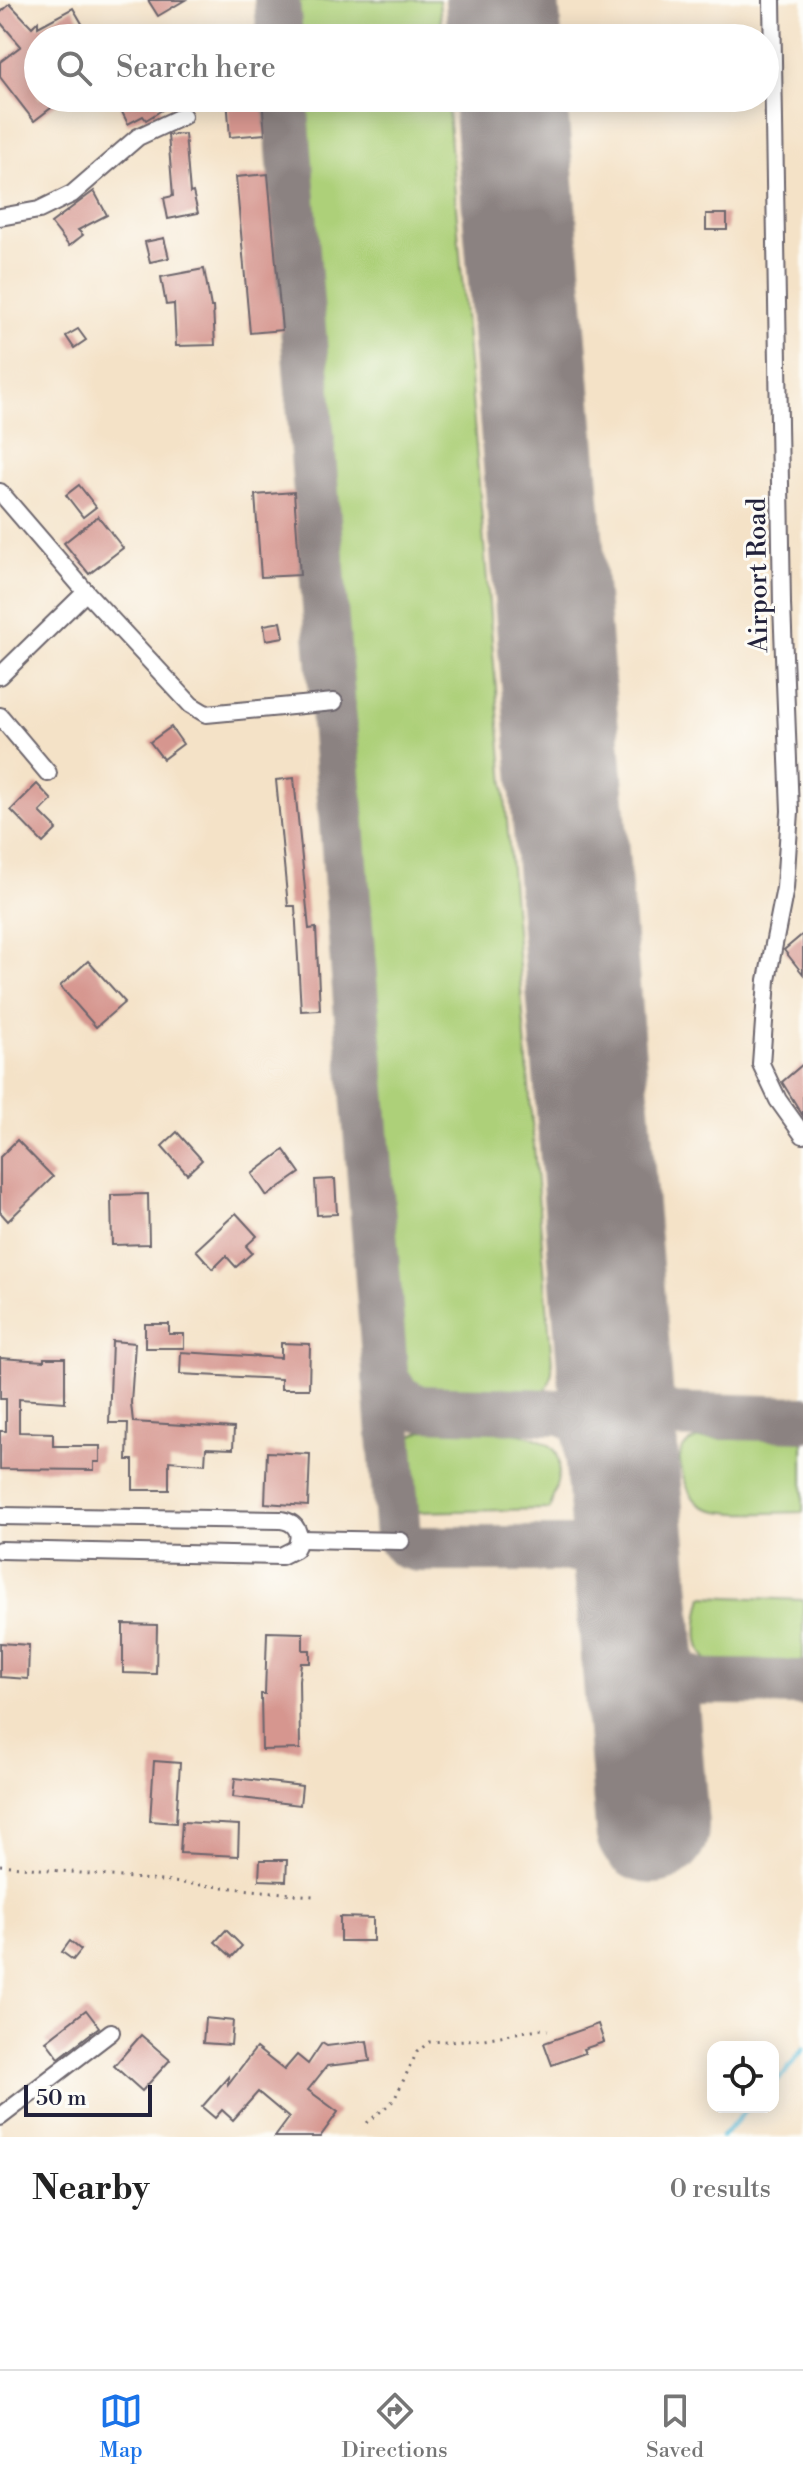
<!DOCTYPE html>
<style>
body{margin:0;font-family:"Libre Bodoni",serif;background:#f6f6f6;color:#222}
.controls{position:absolute;right:24px;bottom:24px;display:grid;overflow:hidden;border-radius:16px;box-shadow:0 4px 20px #0003}
.controls button{width:72px;height:72px;display:grid;place-items:center;padding:0;border:0;border-bottom:2px solid #e0e0e0;background:#fff;color:#222;font:40px sans-serif}
.scale{position:absolute;left:24px;bottom:20px;width:128px;box-sizing:border-box;padding-left:8px;border:4px solid #22223b;border-top:0;font-size:22px;line-height:28px;white-space:nowrap;color:#22223b;-webkit-text-stroke:6px #fdfcf7;paint-order:stroke}
.list{margin:0;padding:0;list-style:none}
h2{display:flex;justify-content:space-between;align-items:center;height:104px;margin:0;padding:0 32px;font-size:34px}
h2 small{font-size:26px;font-weight:400;color:#767676}
.icon{flex:none;width:44px;height:44px;fill:none;stroke:currentColor;stroke-width:2;stroke-linecap:round;stroke-linejoin:round}
.map{position:relative;flex:none;width:803px;height:2137px;overflow:hidden}
.search{position:absolute;background:#fff;box-shadow:0 4px 20px #0003;left:24px;right:24px;top:24px;height:88px;display:flex;align-items:center;gap:20px;box-sizing:border-box;padding:0 28px;border-radius:44px;color:#767676;font-size:30px}
.sheet{height:232px;background:#fff}
nav{display:flex;justify-content:space-around;align-items:center;box-sizing:border-box;height:112px;border-top:2px solid #e0e0e0;background:#fff;font-size:22px;color:#767676}
nav a{display:grid;justify-items:center;gap:4px}
nav .on{color:#1a73e8}
.map>svg:first-child{display:block}
.green{fill:#add079;stroke:#68795a;stroke-width:2}
.lines{fill:none;stroke-linecap:round;stroke-linejoin:round}
.stream{stroke:#5cbdda;stroke-width:5}
.taxiway{stroke:#8b8281;stroke-width:46}
.runway{stroke:#8b8281;stroke-width:114}
.building{fill:#d6968f}
.minor-casing{stroke:#6c656c;stroke-width:20}
.path{stroke:#6c656c;stroke-width:3;stroke-dasharray:2 6;stroke-linecap:butt}
.minor{stroke:#fff;stroke-width:16}
.labels{text-anchor:middle;dominant-baseline:central;stroke-width:6;stroke-linejoin:round;paint-order:stroke}
.street-label{font-size:26px;fill:#22223b;stroke:#fdfcf7}
</style>
<div class="map">
<svg width="803" height="2137" viewBox="0 0 803 2137">
<rect width="100%" height="100%" fill="#fdfcf7"/>
<filter id="ink" filterUnits="userSpaceOnUse"><feTurbulence type="fractalNoise" baseFrequency=".0125" numOctaves="2"/><feDisplacementMap in="SourceGraphic" scale="16" xChannelSelector="R" yChannelSelector="G"/><feConvolveMatrix kernelMatrix="1 2 1 2 8 2 1 2 1" color-interpolation-filters="sRGB"/></filter>
<filter id="wash" filterUnits="userSpaceOnUse"><feTurbulence type="fractalNoise" baseFrequency=".006" numOctaves="4" result="noise"/><feDisplacementMap in="SourceGraphic" scale="32" xChannelSelector="R" yChannelSelector="G"/><feGaussianBlur stdDeviation="1.8" result="paint"/><feColorMatrix in="noise" values="0 0 0 0 0 0 0 0 0 0 0 0 0 0 0 0 0 1.4 0 .05"/><feComposite in="paint" operator="in"/></filter>
<g filter="url(#wash)">
<rect width="100%" height="100%" fill="#f4e2c7"/>
<!-- green -->
<g class="green">
<polygon points="286,0 439,0 442,38 289,38"/>
<path d="M294,98h153l105,1266c1,16 -5,29 -20,36l-118,-6 -8,-6 -7,-17z"/>
<path d="M434,1427c27,2 112,0 123,27 7,16 -4,39 -7,55l-140,3c-3,-20 -17,-59 1,-75 5,-5 16,-7 23,-10z"/>
<path d="M697,1439h106v73c-24,0 -89,7 -106,-10 -8,-8 -14,-24 -16,-35 -4,-15 3,-23 16,-28z"/>
<path d="M703,1596l100,4v72c-66,-3 -124,15 -100,-76z"/>
</g>
<g class="lines">
<!-- stream -->
<g class="stream">
<polyline points="773,2084 786,2072 803,2049"/>
<polyline points="722,2137 749,2107"/>
</g>
<!-- taxiway -->
<g class="taxiway">
<polyline points="277,0 280,38"/>
<polyline points="285,98 398,1536 406,1546 418,1549 630,1549"/>
<path d="M614,1357c13,26 29,43 55,58"/>
<polyline points="385,1377 398,1397 418,1408 803,1419"/>
<path d="M564,1412c24,13 41,30 58,51 12,-23 24,-36 47,-48"/>
<path d="M634,1608c17,39 25,60 68,74"/>
<polyline points="640,1681 803,1683"/>
</g>
<!-- runway -->
<g class="runway">
<polyline points="502,0 505,38"/>
<polyline points="510,98 652,1827"/>
</g>
</g>
<g id="blocks">
<!-- building -->
<g class="building">
<polygon points="148,0 185,0 158,16"/>
<polygon points="10,4 32,27 38,21 38,27 73,8 84,27 65,38 38,38 38,98 64,98 34,121 0,77 0,62 21,46 0,22 0,13"/>
<polygon points="139,98 154,98 162,110 146,120 143,116 128,124 120,108"/>
<polygon points="227,98 262,98 265,134 230,137"/>
<polygon points="185,134 190,193 193,192 198,213 168,219 164,198 173,196 168,135"/>
<polygon points="268,174 282,330 250,333 236,177"/>
<polygon points="94,191 107,215 78,230 83,235 69,246 51,223"/>
<rect x="706" y="214" width="21" height="16"/>
<polygon points="164,238 169,258 150,262 145,242"/>
<polygon points="204,269 211,307 213,307 215,345 176,346 174,304 166,305 161,277"/>
<polygon points="78,329 86,340 74,348 66,336"/>
<polygon points="79,485 96,507 83,517 66,495"/>
<polygon points="294,492 300,575 261,577 255,495"/>
<polygon points="98,516 123,548 89,574 64,543"/>
<polygon points="281,622 284,637 266,640 264,625"/>
<polygon points="171,727 183,744 163,759 150,742"/>
<polygon points="294,778 309,929 316,928 320,1010 301,1011 295,906 288,906 276,780"/>
<polygon points="37,784 52,800 40,812 57,829 43,843 11,810"/>
<polygon points="803,934 803,974 784,950"/>
<polygon points="88,961 125,1002 96,1027 60,986"/>
<polygon points="803,1064 803,1116 782,1082"/>
<polygon points="177,1132 202,1160 187,1174 162,1146"/>
<polygon points="17,1140 53,1177 8,1221 0,1212 0,1157"/>
<polygon points="284,1150 300,1173 267,1196 252,1174"/>
<polygon points="335,1179 337,1214 317,1215 315,1180"/>
<polygon points="148,1194 149,1244 112,1245 111,1195"/>
<polygon points="236,1213 257,1236 246,1246 252,1253 236,1267 226,1256 213,1269 196,1250"/>
<polygon points="145,1324 169,1324 169,1334 184,1334 184,1348 145,1348"/>
<polygon points="112,1341 135,1343 131,1403 133,1422 234,1428 233,1449 206,1448 205,1464 169,1461 169,1490 133,1490 133,1460 127,1460 128,1423 109,1423"/>
<polygon points="281,1343 310,1344 309,1389 281,1389 281,1379 180,1374 181,1352 281,1358"/>
<polygon points="0,1358 44,1361 44,1358 65,1358 65,1402 19,1399 19,1432 53,1433 53,1446 100,1446 100,1462 94,1462 94,1470 0,1469 0,1431 6,1431 6,1399 0,1399"/>
<polygon points="267,1452 310,1454 308,1506 265,1503"/>
<polygon points="123,1624 157,1625 156,1674 123,1673"/>
<polygon points="267,1632 303,1633 303,1650 310,1650 310,1663 301,1663 299,1680 300,1749 262,1750 261,1694 265,1694"/>
<polygon points="0,1643 29,1645 28,1679 0,1677"/>
<polygon points="154,1761 180,1763 176,1823 150,1821"/>
<polygon points="235,1778 302,1786 300,1805 233,1797"/>
<polygon points="182,1822 239,1825 238,1856 180,1853"/>
<polygon points="260,1860 287,1860 286,1881 259,1880"/>
<polygon points="340,1917 373,1918 373,1941 340,1941"/>
<polygon points="226,1930 242,1946 232,1957 215,1942"/>
<polygon points="70,1941 81,1950 73,1960 62,1952"/>
<polygon points="86,2010 99,2027 59,2058 46,2041"/>
<polygon points="205,2018 233,2021 231,2045 203,2043"/>
<polygon points="598,2024 604,2042 583,2049 585,2053 552,2065 544,2043"/>
<polygon points="141,2035 170,2060 142,2091 114,2066"/>
<polygon points="367,2041 370,2061 327,2066 308,2090 338,2112 320,2137 275,2137 289,2118 258,2092 233,2120 222,2110 215,2118 202,2107 228,2077 228,2084 256,2048 284,2070 297,2055 308,2064 322,2043 327,2046"/>
</g>
</g>
</g>
<g filter="url(#ink)">
<use href="#blocks" fill-opacity="0" stroke="#6c656c" stroke-width="2"/>
<g class="lines">
<defs>
<g id="minor">
<polyline points="772,0 782,604 790,811 785,888 767,980 761,1064 778,1100 803,1135"/>
<polyline points="0,217 39,210 72,194 138,137 183,116"/>
<polyline points="0,492 86,592 191,705 206,714 334,702"/>
<polyline points="0,676 86,592"/>
<polyline points="0,716 48,773"/>
<path d="M0,1516l281,4c16,2 22,15 14,29l-14,7 -281,-6"/>
<polyline points="299,1539 401,1541"/>
<polyline points="0,2117 111,2032"/>
</g>
</defs>
<!-- minor casing -->
<use href="#minor" class="minor-casing"/>
<!-- path -->
<g class="path">
<polyline points="0,1865 313,1896"/>
<polyline points="367,2123 394,2100 417,2052 429,2042 484,2039 538,2029 548,2030"/>
</g>
<!-- minor -->
<use href="#minor" class="minor"/>
</g>
</g>
<g class="labels">
<!-- street labels -->
<g class="street-label">
<text transform="translate(758 575) rotate(-91)">Airport Road</text>
</g>
</g>
</svg>
<div class="controls">
<button><svg class="icon" aria-label="locate" viewBox="0 0 24 24"><circle cx="12" cy="12" r="6"/><path d="M12 2v4M12 18v4M2 12h4M18 12h4"/></svg></button>
</div>
<div class="scale">50 m</div>
<div class="search"><svg class="icon" aria-label="search" viewBox="0 0 24 24"><circle cx="10" cy="10" r="6"/><path d="M15 15l6 6"/></svg>Search here</div>
</div>
<section class="sheet">
<h2>Nearby<small>0 results</small></h2>
<ul class="list">
</ul>
</section>
<nav>
<a class="on"><svg class="icon" aria-label="map" viewBox="0 0 24 24"><path d="M3 6l6-2 6 2 6-2v14l-6 2-6-2-6 2zM9 4v14M15 6v14"/></svg>Map</a>
<a><svg class="icon" aria-label="directions" viewBox="0 0 24 24"><path d="M12 3l9 9-9 9-9-9zM9 14v-3h6M13 9l2 2-2 2"/></svg>Directions</a>
<a><svg class="icon" aria-label="saved" viewBox="0 0 24 24"><path d="M7 4h10v16l-5-4-5 4z"/></svg>Saved</a>
</nav>
